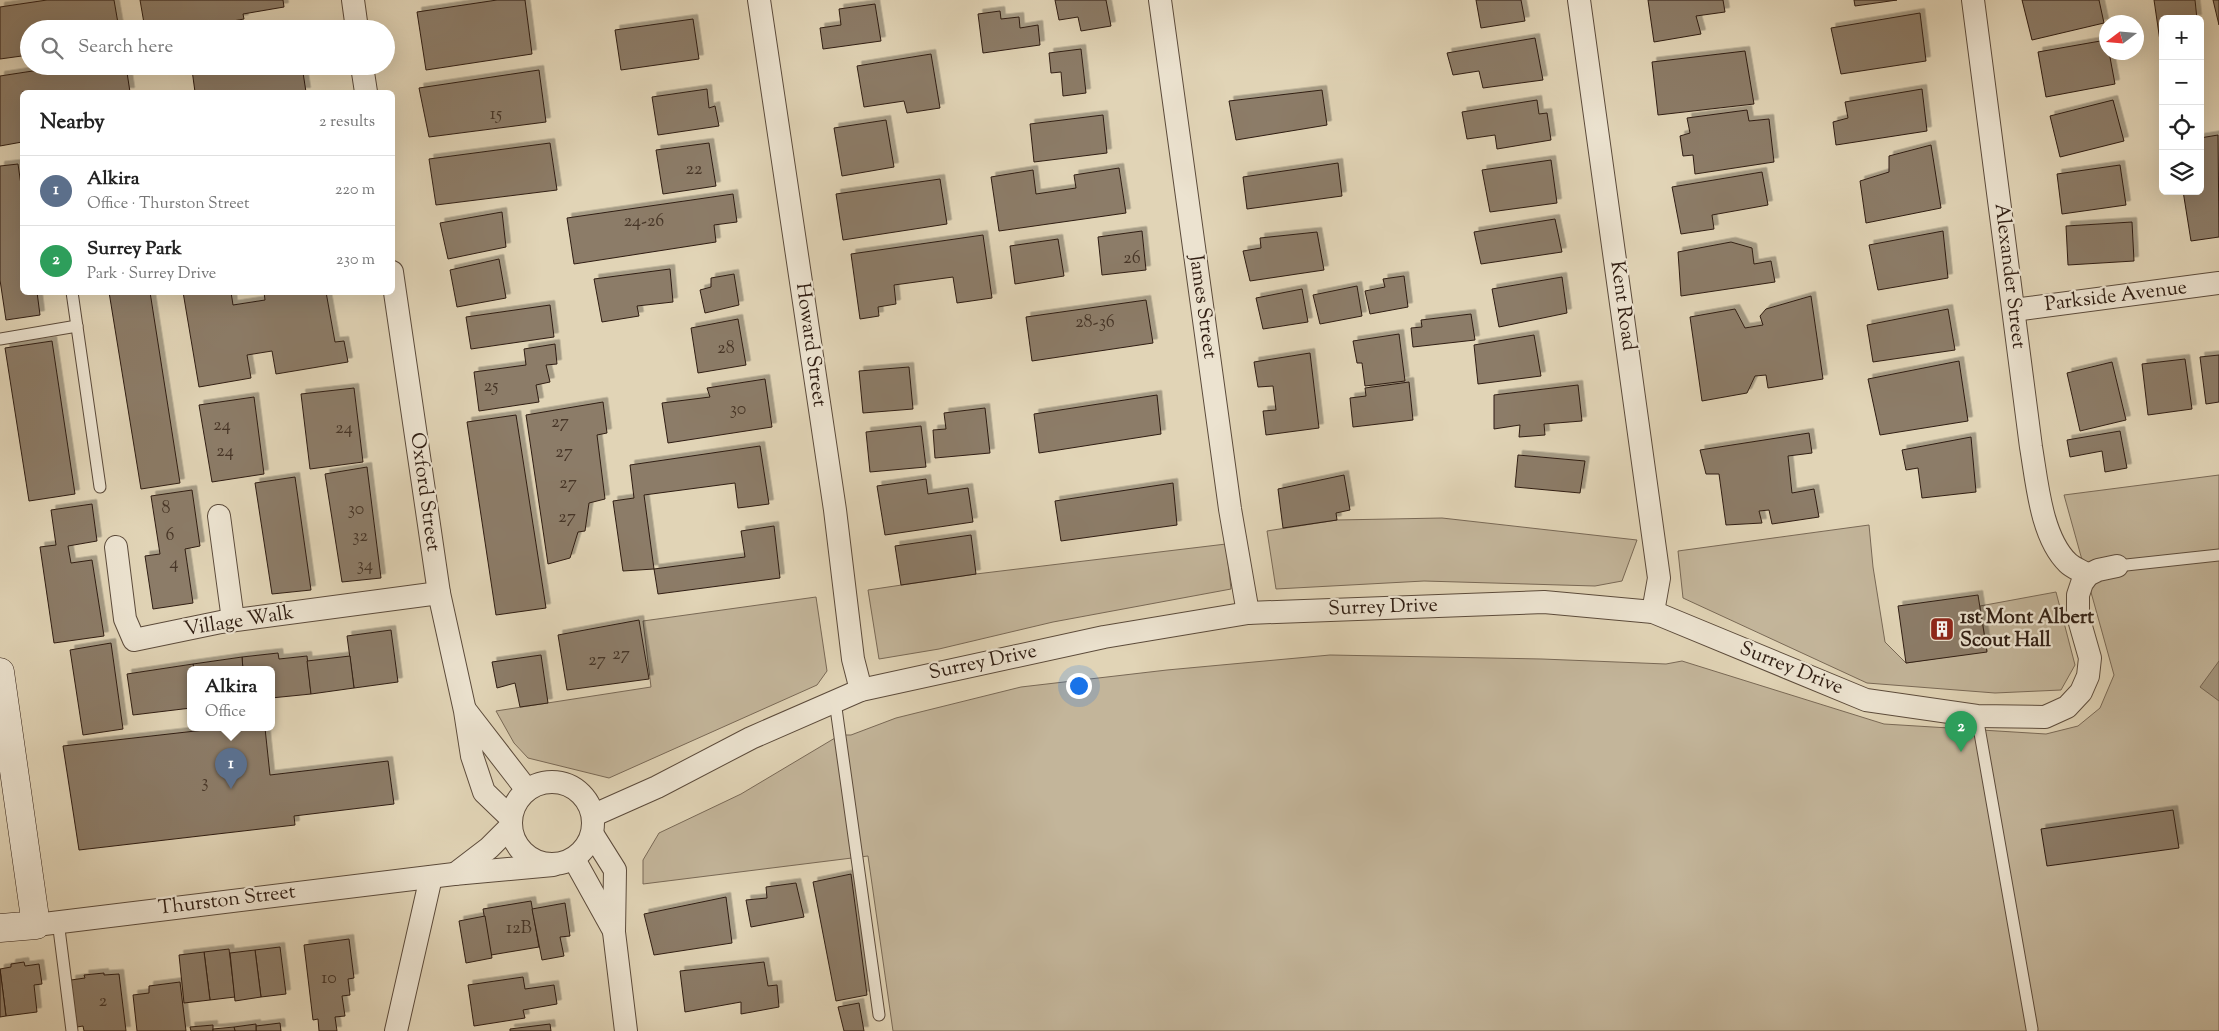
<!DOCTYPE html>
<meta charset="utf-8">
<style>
body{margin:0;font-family:"Sorts Mill Goudy",serif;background:#f2f2f2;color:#222}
.controls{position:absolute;right:15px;top:15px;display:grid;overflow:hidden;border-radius:8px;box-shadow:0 5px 20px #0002}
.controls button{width:45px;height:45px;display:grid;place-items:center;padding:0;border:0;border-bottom:1px solid #e0e0e0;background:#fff;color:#222;font:25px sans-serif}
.compass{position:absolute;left:2099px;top:15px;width:45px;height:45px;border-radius:50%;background:#fff;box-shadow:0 5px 20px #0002;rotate:254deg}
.you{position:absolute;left:1078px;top:685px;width:18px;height:18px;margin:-12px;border:4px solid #fff;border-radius:50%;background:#1a73e8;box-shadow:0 0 0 8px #1a73e833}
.badge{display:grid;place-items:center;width:32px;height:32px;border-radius:50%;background:#8f2418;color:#fff;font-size:16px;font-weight:700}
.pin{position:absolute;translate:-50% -41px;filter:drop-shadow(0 1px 2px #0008)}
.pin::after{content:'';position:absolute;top:26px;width:18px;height:15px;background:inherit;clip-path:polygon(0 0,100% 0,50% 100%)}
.popup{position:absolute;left:187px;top:666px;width:88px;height:65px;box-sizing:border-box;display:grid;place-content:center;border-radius:8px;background:#fff;filter:drop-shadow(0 1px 4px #0005);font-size:16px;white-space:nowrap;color:#767676}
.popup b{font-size:19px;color:#222}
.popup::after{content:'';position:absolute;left:50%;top:100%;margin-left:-10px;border:10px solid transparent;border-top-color:#fff}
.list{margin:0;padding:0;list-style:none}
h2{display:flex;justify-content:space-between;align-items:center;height:65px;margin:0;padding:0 20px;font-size:21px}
h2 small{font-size:16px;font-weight:400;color:#767676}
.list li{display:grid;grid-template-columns:32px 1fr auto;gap:15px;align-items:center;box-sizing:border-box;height:70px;padding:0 20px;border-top:1px solid #e0e0e0}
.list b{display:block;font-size:19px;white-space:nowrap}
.list p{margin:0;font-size:16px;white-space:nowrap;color:#767676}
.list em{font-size:16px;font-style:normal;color:#767676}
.icon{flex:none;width:28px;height:28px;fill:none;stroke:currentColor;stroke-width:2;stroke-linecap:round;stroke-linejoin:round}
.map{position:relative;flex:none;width:2219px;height:1031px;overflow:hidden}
.search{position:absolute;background:#fff;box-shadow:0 5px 20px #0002;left:20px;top:20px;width:375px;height:55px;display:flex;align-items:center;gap:12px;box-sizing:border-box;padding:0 18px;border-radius:28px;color:#767676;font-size:19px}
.panel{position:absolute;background:#fff;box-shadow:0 5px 20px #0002;left:20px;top:90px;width:375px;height:205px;border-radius:8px}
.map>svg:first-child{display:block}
.green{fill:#c3b59a;stroke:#796956}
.water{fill:#a4967e;stroke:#756653}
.building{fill:#8c7c67;stroke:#2f1d12;filter:url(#shadow)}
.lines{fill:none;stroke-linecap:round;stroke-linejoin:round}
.lane-casing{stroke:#5c4b3b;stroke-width:13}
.street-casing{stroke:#5c4b3b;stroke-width:24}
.secondary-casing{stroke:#2f1d12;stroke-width:29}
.lane{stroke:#ece3d0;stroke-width:11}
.street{stroke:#ece3d0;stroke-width:22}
.secondary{stroke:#ece3d0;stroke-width:28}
.labels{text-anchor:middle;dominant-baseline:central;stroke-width:4.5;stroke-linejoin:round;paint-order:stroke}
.number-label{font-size:18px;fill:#463527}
.street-label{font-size:20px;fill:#2f1d12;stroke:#ece3d0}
.poi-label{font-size:20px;font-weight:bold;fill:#2f1d12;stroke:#ece3d0;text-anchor:start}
</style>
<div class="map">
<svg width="2219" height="1031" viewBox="0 0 2219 1031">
<defs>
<filter id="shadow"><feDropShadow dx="4.5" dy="-4.5" stdDeviation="0" flood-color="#0004"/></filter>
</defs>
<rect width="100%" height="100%" fill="#e1d4b6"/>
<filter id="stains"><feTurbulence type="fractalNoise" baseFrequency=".004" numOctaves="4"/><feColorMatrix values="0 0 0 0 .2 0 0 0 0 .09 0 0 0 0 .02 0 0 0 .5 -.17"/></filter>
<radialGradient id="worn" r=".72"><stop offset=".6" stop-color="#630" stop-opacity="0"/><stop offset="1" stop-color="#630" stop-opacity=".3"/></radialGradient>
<!-- green -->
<g class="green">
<polygon points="2219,475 2219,1031 893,1031 868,856 643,884 643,860 659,833 741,794 840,735 851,735 896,718 1021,687 1167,670 1330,655 1542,659 1666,664 1682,661 1884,724 2046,734 2078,726 2100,708 2114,675 2064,495"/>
<polygon points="1442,518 1637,540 1622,581 1595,586 1424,581 1276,589 1267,531 1337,520"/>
<polygon points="1869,525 1873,567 1885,642 1906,663 1987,651 1980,606 2056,592 2075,665 2061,690 1995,693 1867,683 1683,598 1678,551"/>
<polygon points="1226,544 1231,589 1053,622 939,649 879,659 868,590 976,574"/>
<polygon points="816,597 827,671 817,685 609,778 528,758 514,743 496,711 651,687 643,621"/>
</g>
<!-- water -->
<polygon class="water" points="2219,661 2219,701 2200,687"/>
<!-- building -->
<g class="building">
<polygon points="47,0 114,0 119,29 29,29 29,55 0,59 0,7"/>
<polygon points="140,0 283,0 284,7 243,14 244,19 188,29 145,29"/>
<polygon points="497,0 525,0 532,54 426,70 417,12"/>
<polygon points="1055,0 1106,0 1111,26 1081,31 1078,17 1059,20"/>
<polygon points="1476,0 1521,0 1525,21 1481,28"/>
<polygon points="1648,0 1723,0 1725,12 1696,16 1701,34 1654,42"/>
<polygon points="1854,0 1897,0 1855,6"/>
<polygon points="2022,0 2099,0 2104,23 2032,40"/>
<polygon points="2154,0 2195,0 2197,19 2163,19 2163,41 2160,41"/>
<polygon points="2213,0 2219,0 2219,25"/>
<polygon points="875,4 881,41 823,49 820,28 841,25 839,9"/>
<polygon points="1000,11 1001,19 1019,17 1020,28 1038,25 1040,45 983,53 978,14"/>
<polygon points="1920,13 1926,61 1841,74 1831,28"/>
<polygon points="693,19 699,59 621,70 615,30"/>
<polygon points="1535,38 1543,80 1483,88 1479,71 1453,75 1447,53"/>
<polygon points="2106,40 2106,52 2109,52 2115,84 2046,97 2038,52"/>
<polygon points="1081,49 1086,93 1063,96 1061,72 1051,73 1049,53"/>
<polygon points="1745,51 1754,104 1658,115 1652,62"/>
<polygon points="931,54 940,108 907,113 904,101 864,107 857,66"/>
<polygon points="65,66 126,66 130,92 22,92 22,142 0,146 0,76"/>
<polygon points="212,66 302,66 306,92 195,92 192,70"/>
<polygon points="539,70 546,122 429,137 419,88"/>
<polygon points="707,89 709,108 715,106 719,126 658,135 652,97"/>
<polygon points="1922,89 1927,131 1836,145 1833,122 1848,118 1845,102"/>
<polygon points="1322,90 1327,125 1236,140 1229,101"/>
<polygon points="1537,100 1539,114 1547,113 1551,140 1497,149 1495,135 1467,139 1462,112"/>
<polygon points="2113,100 2124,141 2060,157 2050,116"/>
<polygon points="1747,110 1749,121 1769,119 1774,162 1695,174 1693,155 1683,156 1680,136 1690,133 1687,118"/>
<polygon points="1103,115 1107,153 1034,162 1030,124"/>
<polygon points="886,120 894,167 842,176 834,128"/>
<polygon points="2218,135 2219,237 2191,241 2183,191 2200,191 2200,138"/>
<polygon points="550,143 557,190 436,205 429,159"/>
<polygon points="709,143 716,186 663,194 656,150"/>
<polygon points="1931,145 1941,208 1866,223 1860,181 1889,172 1889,156"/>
<polygon points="1551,160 1557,203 1490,212 1482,170"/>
<polygon points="1338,163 1342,196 1247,209 1243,177"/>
<polygon points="18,164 22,192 22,292 37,292 40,315 6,320 0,280 0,166"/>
<polygon points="2120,165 2126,205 2062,214 2057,174"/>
<polygon points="1119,168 1126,213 999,231 991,177 1033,170 1036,194 1076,188 1074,175"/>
<polygon points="1762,172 1768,205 1712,215 1714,229 1681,234 1672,187"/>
<polygon points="940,179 947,224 843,240 836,194"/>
<polygon points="733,194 737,222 714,225 716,242 574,264 567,218"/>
<polygon points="502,212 506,247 448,259 440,223"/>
<polygon points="1555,219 1562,252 1481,264 1474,232"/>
<polygon points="2132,222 2134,261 2068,265 2066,226"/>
<polygon points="1142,231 1146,270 1102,275 1098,237"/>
<polygon points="1943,231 1948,278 1878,290 1869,245"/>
<polygon points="1317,232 1324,270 1250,281 1243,251 1261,248 1260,238"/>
<polygon points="983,235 992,298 957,303 953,277 894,285 896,304 878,307 879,316 860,319 851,254"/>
<polygon points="1058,239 1064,276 1015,284 1010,246"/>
<polygon points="1731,242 1752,248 1754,264 1771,261 1775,282 1681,296 1678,252"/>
<polygon points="499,259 506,298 457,307 450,270"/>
<polygon points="670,269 673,302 637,306 639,316 602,322 594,279"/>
<polygon points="734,274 739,305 705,313 700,290 711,287 711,278"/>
<polygon points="1404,276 1408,307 1370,314 1365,291 1385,287 1383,279"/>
<polygon points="1562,277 1567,313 1499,327 1492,289"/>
<polygon points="1357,286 1362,316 1320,324 1313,295"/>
<polygon points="1302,289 1308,322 1263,329 1256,298"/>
<polygon points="109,292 150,292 180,483 141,489"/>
<polygon points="183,292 231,292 233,305 265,300 264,292 326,292 335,342 344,341 348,362 276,374 272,351 247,355 251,378 199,387"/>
<polygon points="1811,296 1823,379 1768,388 1766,375 1755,376 1747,393 1702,401 1690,317 1735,309 1745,328 1763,325 1760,316 1766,309"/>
<polygon points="1146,300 1153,343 1032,361 1026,317"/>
<polygon points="550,305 554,337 471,349 466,317"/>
<polygon points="1948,309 1955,350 1873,362 1867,325"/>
<polygon points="1471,314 1475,340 1413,347 1411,328 1422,327 1421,320"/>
<polygon points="738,319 746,365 698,373 691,328"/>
<polygon points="1399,334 1405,381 1365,386 1362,363 1357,363 1353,341"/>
<polygon points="1534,335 1541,376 1478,384 1474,345"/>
<polygon points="52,341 75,494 29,501 5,348"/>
<polygon points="555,344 557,364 546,365 550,382 536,385 539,402 479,411 474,372 526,365 524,349"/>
<polygon points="1310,353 1319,428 1266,435 1263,411 1276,410 1273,386 1258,387 1254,362"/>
<polygon points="2219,355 2219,402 2206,404 2200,357"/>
<polygon points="2185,359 2192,409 2148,415 2142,364"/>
<polygon points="1959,361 1968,421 1880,435 1868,379"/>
<polygon points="2112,362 2126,420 2080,431 2067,373"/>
<polygon points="909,367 913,409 863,413 859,371"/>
<polygon points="765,379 772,427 668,443 662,403 710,397 707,388"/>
<polygon points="1409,382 1413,420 1353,427 1350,398 1366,396 1365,388"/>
<polygon points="1578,385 1582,421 1544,424 1545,435 1519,437 1520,425 1494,429 1494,395"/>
<polygon points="354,388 363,462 310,469 301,394"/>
<polygon points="1157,395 1161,434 1039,453 1034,414"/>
<polygon points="254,397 264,474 212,482 199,405"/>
<polygon points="603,402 607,433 597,435 605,499 589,503 585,531 578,532 570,558 548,564 526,415"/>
<polygon points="985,408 990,453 935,458 933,430 946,429 944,413"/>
<polygon points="516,415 546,608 496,615 467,422"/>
<polygon points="921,426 926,467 870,472 866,432"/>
<polygon points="2120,431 2127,468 2105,472 2102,451 2070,457 2067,440"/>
<polygon points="1809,433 1812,453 1788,456 1792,493 1814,489 1819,517 1772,524 1769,510 1759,511 1762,523 1726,525 1719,474 1706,474 1700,450"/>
<polygon points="1971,437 1976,492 1922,498 1918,468 1906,470 1902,450"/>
<polygon points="760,446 769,504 738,508 735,483 644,495 654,569 623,571 613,501 634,498 630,465"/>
<polygon points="1518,455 1585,461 1580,493 1515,487"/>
<polygon points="367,467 381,578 342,582 325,474"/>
<polygon points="1344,475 1350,510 1336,513 1337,520 1283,528 1278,489"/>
<polygon points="295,477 311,590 272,594 255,483"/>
<polygon points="926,479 928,494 968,488 973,522 885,535 877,486"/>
<polygon points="1173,483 1177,525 1061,541 1055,501"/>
<polygon points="192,490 200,546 185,549 193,603 153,609 145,556 160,554 151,496"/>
<polygon points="92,504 97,541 68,546 71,563 92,560 104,636 54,643 40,547 56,545 51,510"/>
<polygon points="774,526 780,578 658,594 654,569 745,557 741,531"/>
<polygon points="971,535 976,574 901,585 895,546"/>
<polygon points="1978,595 1987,652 1906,663 1898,606"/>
<polygon points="639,620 649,679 567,690 558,635"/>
<polygon points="391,630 398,682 354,688 347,636"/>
<polygon points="111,643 123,729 83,735 70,650"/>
<polygon points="278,653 279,659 307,656 311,694 271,698 271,670 243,670 242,657"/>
<polygon points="541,655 548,703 520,707 515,683 497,688 492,662"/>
<polygon points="350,656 354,688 311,694 307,661"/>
<polygon points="242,657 243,670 194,670 193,664"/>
<polygon points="193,664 194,670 191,670 191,708 133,715 127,674"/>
<polygon points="222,728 265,728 270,775 388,761 394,804 294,816 295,825 79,850 63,746"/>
<polygon points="2173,810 2179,848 2047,866 2041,829"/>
<polygon points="851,874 867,995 836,1001 813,882"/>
<polygon points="796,883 804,917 751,927 746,900 767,898 766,887"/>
<polygon points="726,897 732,943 654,955 644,914"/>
<polygon points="531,901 539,947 491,955 483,909"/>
<polygon points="565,903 570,936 560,937 564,956 542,960 532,909"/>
<polygon points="485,916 492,958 466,963 459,921"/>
<polygon points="349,939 354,978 348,979 350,995 342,996 345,1016 335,1017 337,1031 319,1031 318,1019 313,1020 304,945"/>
<polygon points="280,947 286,994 261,997 255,950"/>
<polygon points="229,949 235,997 210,1000 204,952"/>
<polygon points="255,950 261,997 235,1001 230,953"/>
<polygon points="204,952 210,1000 184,1003 179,955"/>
<polygon points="24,962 25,966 39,964 42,984 34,985 37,1012 6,1016 0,969 11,967 11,964"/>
<polygon points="764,962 768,986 777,985 779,1007 741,1014 741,1002 685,1012 680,971"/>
<polygon points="0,969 6,1016 0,1017"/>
<polygon points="104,973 104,975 119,974 126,1031 84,1031 83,1026 77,1027 71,980 85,978 84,975"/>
<polygon points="523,977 525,989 554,985 557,1004 523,1010 525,1018 474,1026 468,985"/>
<polygon points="180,982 186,1031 137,1031 133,995 149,993 149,986"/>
<polygon points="859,1003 864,1031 844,1031 838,1007"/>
<polygon points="280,1023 281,1031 256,1031 256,1026"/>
<polygon points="256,1024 256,1031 235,1031 234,1027"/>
<polygon points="550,1024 551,1031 510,1031 510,1029"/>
<polygon points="213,1025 213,1031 191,1031 190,1027"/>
<polygon points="234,1027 235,1031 213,1031 213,1029"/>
</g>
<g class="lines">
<defs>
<g id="lane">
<polyline points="72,292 100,487"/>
<polyline points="0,339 77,326"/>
<polyline points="2117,566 2219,555"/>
<polyline points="835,701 879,1015"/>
<polyline points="1977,716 2032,1029"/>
<polyline points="58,921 72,1031"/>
</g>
<g id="street">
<polyline points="353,0 357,29"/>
<polyline points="759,0 835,510 853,659 861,690"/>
<polyline points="1160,0 1230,509 1248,613"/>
<polyline points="1579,0 1659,578 1653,612"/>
<path d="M1973,0l58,447c6,35 10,90 37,116 5,5 14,8 20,12"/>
<polyline points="362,66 366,92"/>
<polyline points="392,272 439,593 465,711 472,756 484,792 511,818"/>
<polyline points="2014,310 2219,283"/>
<polyline points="219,516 233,620"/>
<polyline points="116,547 125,619 134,640 221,622 439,593"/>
<polyline points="466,711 527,790"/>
<circle cx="552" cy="823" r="41"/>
<polyline points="594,815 657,787 751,738 861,690 1104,637 1248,613 1544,602 1653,612 1866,700 1977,716 2045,717 2067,707 2081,692 2088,676 2090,658 2078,616 2078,595 2082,583 2088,575 2098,570 2117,566"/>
<polyline points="593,835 615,870 614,932 626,1031"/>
<polyline points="574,859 614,931"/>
<polyline points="455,874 489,848 511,826"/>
<polyline points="36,925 454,874 553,865"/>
<polyline points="396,1031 431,877"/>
</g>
<polyline id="secondary" points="0,672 36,925 0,928"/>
</defs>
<!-- lane casing -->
<use href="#lane" class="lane-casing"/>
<!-- street casing -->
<use href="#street" class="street-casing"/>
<!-- secondary casing -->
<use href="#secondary" class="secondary-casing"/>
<!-- lane -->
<use href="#lane" class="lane"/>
<!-- street -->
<use href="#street" class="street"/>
<!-- secondary -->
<use href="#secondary" class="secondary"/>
</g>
<!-- icons -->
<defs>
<symbol id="building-square" viewBox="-11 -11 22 22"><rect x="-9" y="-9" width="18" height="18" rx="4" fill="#8f2418" stroke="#ece3d0"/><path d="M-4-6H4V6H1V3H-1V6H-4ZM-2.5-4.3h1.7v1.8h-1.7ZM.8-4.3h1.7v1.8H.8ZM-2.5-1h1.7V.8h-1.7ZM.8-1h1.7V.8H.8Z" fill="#fff"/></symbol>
</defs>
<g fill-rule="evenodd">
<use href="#building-square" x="1928" y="615" width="28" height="28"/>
</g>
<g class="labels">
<!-- number labels -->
<g class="number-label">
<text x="496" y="115">15</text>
<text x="694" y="170">22</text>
<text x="644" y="222">24-26</text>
<text x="1132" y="259">26</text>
<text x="1095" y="323">28-36</text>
<text x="726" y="349">28</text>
<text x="491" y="387">25</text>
<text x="738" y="410">30</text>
<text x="560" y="423">27</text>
<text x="222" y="426">24</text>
<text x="344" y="429">24</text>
<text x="225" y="452">24</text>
<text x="564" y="453">27</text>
<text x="568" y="484">27</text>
<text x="166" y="509">8</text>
<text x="356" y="510">30</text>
<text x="567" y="518">27</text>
<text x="170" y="536">6</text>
<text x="360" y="537">32</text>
<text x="174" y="564">4</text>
<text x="365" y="566">34</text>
<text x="621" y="655">27</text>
<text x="597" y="661">27</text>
<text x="205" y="783">3</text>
<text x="519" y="929">12B</text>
<text x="329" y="979">10</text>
<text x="103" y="1002">2</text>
</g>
<!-- street labels -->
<g class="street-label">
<text transform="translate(2009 276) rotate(83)">Alexander Street</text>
<text transform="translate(2116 297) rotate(-7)">Parkside Avenue</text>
<text transform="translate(1622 306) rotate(82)">Kent Road</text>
<text transform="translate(1202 307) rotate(82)">James Street</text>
<text transform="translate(810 345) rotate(82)">Howard Street</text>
<text transform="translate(424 492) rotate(82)">Oxford Street</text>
<text transform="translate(1383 608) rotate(-2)">Surrey Drive</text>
<text transform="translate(239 622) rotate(-9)">Village Walk</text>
<text transform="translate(983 663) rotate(-12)">Surrey Drive</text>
<text transform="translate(1791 669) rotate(22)">Surrey Drive</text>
<text transform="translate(227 901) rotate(-7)">Thurston Street</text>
</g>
<!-- poi labels -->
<g class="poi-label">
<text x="1960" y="618">1st Mont Albert<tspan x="1960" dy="23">Scout Hall</tspan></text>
</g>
</g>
<rect width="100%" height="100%" filter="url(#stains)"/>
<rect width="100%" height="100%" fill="url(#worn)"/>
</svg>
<div class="controls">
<button>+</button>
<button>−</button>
<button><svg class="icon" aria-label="locate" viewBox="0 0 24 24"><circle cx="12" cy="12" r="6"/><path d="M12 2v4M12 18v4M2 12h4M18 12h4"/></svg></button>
<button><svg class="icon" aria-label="layers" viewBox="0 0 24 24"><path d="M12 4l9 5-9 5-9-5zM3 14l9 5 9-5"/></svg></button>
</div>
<svg class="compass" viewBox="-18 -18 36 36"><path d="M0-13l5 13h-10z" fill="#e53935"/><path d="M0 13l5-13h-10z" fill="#767676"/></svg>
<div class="you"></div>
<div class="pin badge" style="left:231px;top:789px;background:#5c6f8a">1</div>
<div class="popup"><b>Alkira</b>Office</div>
<div class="pin badge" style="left:1961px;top:752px;background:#2e9e5b">2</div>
<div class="search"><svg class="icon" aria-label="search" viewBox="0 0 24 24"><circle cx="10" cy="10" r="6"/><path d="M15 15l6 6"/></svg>Search here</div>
<section class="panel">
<h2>Nearby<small>2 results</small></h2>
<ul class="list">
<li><span class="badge" style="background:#5c6f8a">1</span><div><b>Alkira</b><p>Office · Thurston Street</p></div><em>220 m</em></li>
<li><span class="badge" style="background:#2e9e5b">2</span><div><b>Surrey Park</b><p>Park · Surrey Drive</p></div><em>230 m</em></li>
</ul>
</section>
</div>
